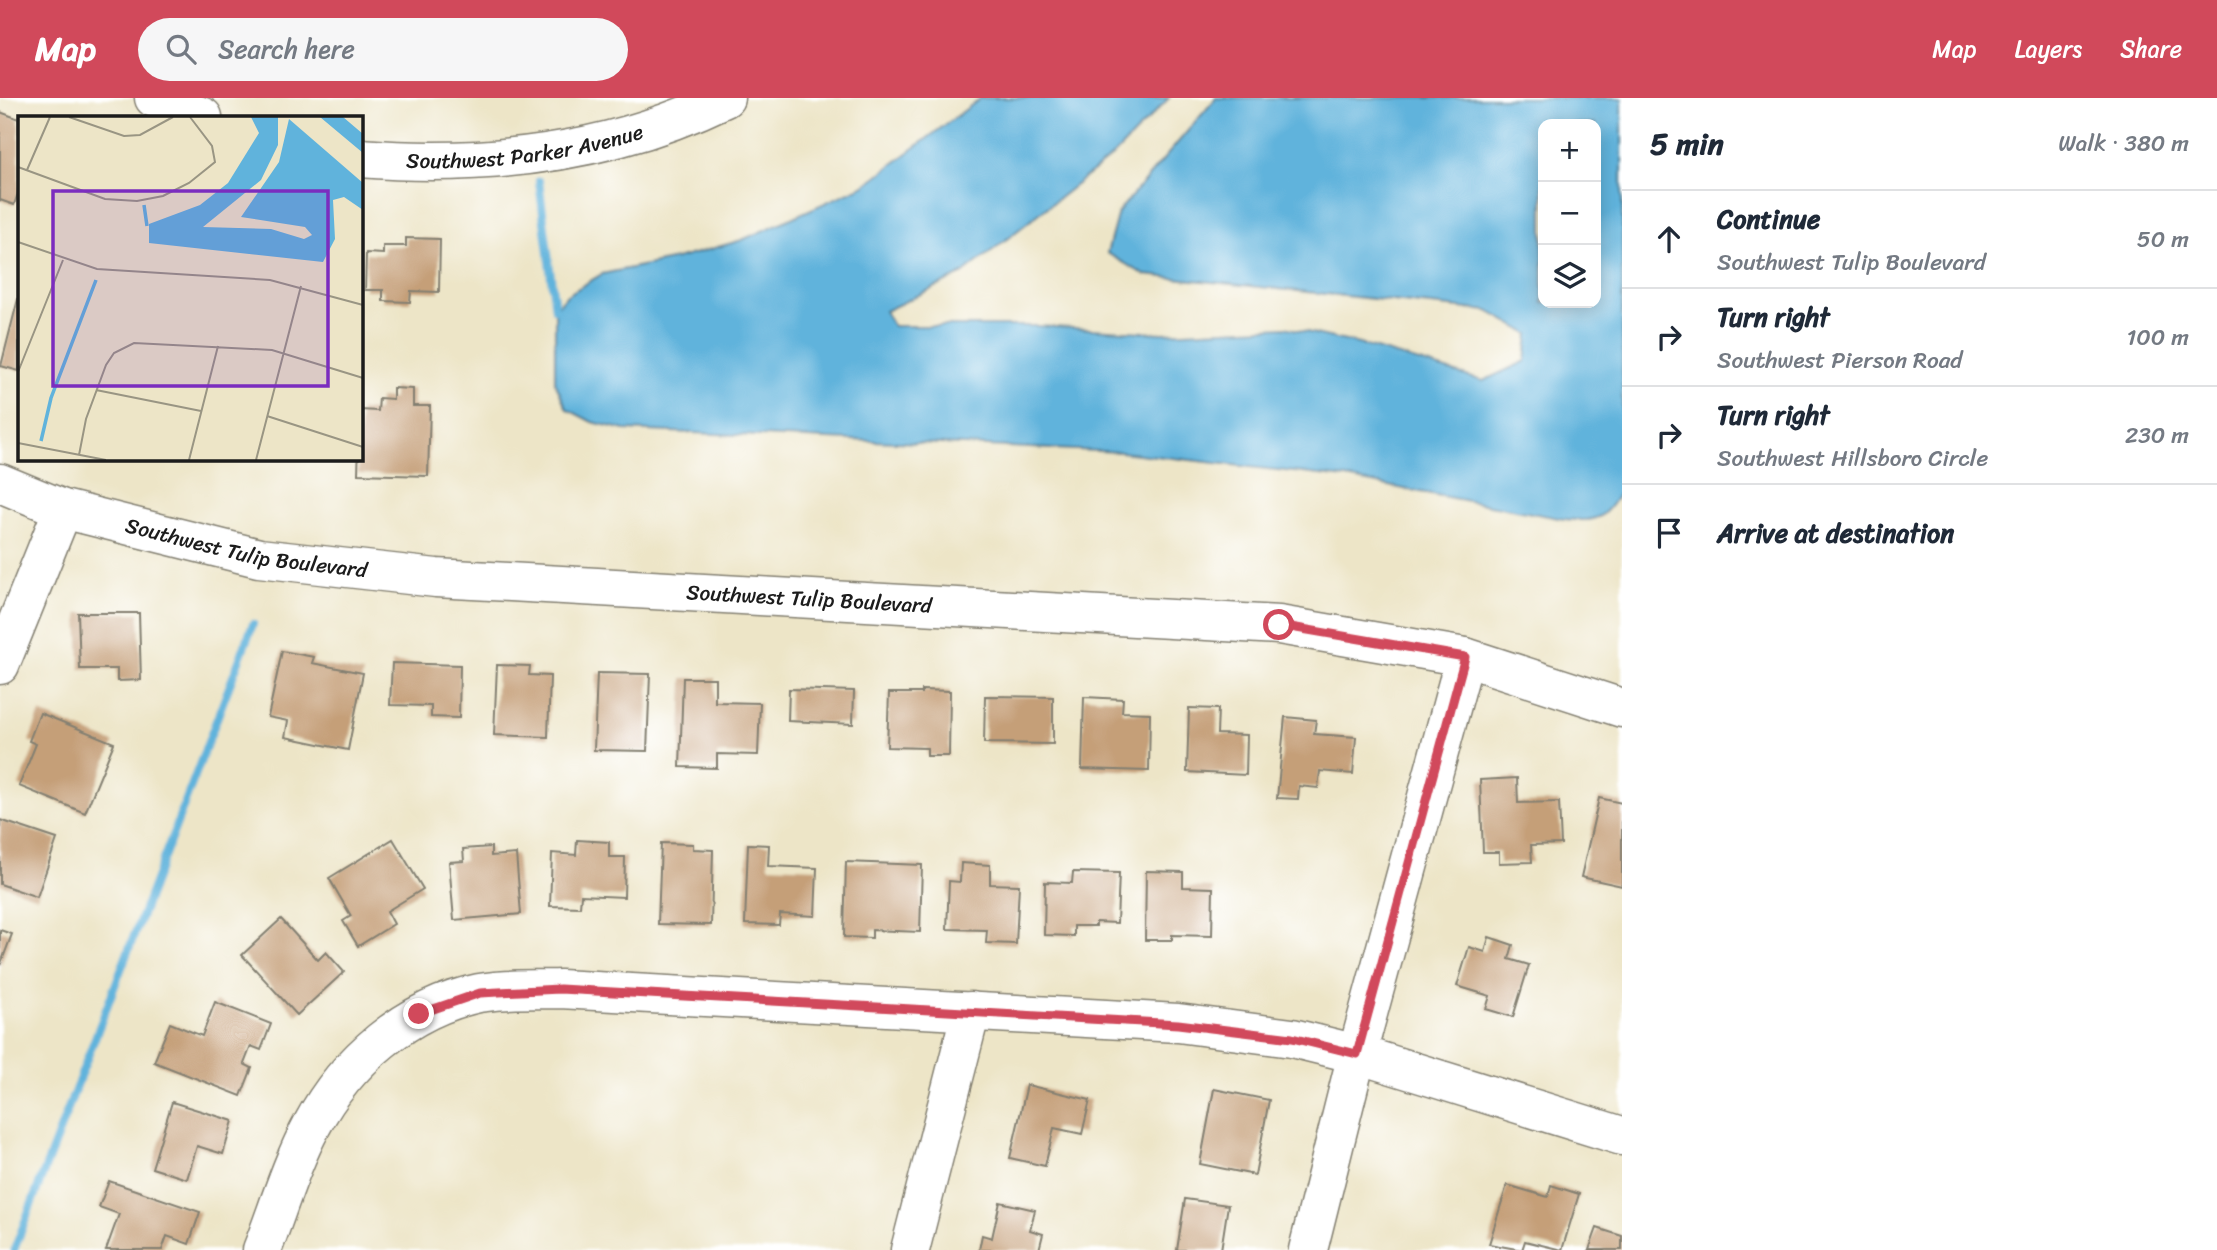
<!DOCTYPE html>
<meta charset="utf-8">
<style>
body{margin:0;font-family:Sriracha,sans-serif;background:#f6f6f7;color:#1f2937}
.controls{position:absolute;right:21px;top:21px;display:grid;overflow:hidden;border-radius:14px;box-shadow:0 4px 18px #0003}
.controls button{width:63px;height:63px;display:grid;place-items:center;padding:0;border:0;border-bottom:2px solid #e0e1e3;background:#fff;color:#1f2937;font:35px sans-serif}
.stop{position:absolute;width:21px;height:21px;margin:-16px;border:5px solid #d1495b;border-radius:50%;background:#fff}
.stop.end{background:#d1495b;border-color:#fff;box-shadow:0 2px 7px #0008}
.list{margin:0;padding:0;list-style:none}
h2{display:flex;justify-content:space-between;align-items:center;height:91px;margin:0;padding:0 28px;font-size:30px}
h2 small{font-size:23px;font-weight:400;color:#747a83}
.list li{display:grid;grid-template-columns:46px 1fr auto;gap:21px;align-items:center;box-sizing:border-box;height:98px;padding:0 28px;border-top:2px solid #e0e1e3}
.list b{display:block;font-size:26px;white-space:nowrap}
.list p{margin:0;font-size:23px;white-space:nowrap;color:#747a83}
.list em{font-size:23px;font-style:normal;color:#747a83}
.icon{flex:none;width:38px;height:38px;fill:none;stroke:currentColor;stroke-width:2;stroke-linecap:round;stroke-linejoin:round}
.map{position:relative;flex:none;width:1622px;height:1152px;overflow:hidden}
header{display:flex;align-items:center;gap:42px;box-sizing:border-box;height:98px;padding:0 35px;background:#d1495b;color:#fff}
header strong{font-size:33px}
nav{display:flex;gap:38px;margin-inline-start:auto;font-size:24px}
.search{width:490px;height:63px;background:#f6f6f7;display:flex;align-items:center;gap:18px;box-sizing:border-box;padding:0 24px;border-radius:38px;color:#747a83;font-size:26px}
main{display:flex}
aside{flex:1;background:#fff}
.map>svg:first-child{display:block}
.water{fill:#60b3dc;stroke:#3e687c;stroke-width:2;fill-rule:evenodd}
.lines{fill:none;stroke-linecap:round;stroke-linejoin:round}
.stream{stroke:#60b3dc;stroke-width:8}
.building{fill:#c59f78}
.minor-casing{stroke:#848072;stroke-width:41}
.minor{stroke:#fff;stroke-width:38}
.route{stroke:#d1495b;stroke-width:9}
.labels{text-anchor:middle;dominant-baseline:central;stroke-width:5;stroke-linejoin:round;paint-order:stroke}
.street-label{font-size:21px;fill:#1c1c1c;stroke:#fff}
.inset-river{fill:none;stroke:#60b3dc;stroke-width:3.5}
.inset-road{fill:none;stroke:#999583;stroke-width:2}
.view{fill:#7b2cbf;fill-opacity:0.15;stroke:#7b2cbf;stroke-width:3.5}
.inset-edge{fill:none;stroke:#1c1c1c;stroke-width:3.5}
</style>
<header>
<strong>Map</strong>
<div class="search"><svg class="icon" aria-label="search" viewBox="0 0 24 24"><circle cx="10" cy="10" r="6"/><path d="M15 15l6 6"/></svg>Search here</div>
<nav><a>Map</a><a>Layers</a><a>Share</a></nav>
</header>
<main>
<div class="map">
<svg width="1622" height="1152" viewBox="0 0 1622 1152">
<rect width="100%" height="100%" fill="#fff"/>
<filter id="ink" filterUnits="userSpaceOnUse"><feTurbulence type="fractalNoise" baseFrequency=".0143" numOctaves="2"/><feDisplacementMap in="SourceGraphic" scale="14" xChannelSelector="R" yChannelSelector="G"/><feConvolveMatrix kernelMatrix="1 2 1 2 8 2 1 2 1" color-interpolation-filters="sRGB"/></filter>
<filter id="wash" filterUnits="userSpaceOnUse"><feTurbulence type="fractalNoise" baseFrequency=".00686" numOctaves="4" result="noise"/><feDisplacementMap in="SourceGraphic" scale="28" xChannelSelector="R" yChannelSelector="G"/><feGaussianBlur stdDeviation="1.57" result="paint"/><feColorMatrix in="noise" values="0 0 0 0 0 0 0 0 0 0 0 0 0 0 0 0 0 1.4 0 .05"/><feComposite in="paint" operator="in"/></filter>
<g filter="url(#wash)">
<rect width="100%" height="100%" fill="#ede5c7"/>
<!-- water -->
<path class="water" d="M981,0h188l-53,55 -155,122 -76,36 8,15h144l126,7 122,-6 74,17 124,37 43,-20 3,-27 -41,-23 -343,-36 -38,-22 11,-41 98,-114h406v391c-20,31 -22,33 -58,30l-218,-41 -225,-26 -496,-22 -33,-8 -25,-13 -12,-27v-73l12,-14 35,-21 74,-15 66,-19 123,-55zM1543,26h53v179h-53z"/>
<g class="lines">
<!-- stream -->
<g class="stream">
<polyline points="539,83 555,211"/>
<polyline points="14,1152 253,526"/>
</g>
</g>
<g id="blocks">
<!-- building -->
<g class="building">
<polygon points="0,14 19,21 19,92 14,107 0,102"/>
<polygon points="406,140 440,141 439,194 411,193 410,204 383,203 383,192 365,192 366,155 383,156 383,148 406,148"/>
<polygon points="18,201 19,201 19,273 1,268"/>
<polygon points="393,290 413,291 413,308 430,308 428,378 358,376 360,312 378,313 379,300 393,301"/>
<polygon points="78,515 139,515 141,582 117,583 117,571 80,571"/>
<polygon points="282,553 314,559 312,565 363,575 348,652 285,639 288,623 268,619"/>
<polygon points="392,565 460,567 459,620 431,619 431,608 390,607"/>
<polygon points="497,567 530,568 529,577 550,578 548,639 494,637"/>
<polygon points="597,575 650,576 647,653 594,652"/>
<polygon points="683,580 715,580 715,604 760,605 758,657 717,656 717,670 680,669"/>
<polygon points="789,591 854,593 853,626 788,623"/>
<polygon points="922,592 950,593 949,658 927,658 927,650 887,649 889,595 922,595"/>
<polygon points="985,598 1053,599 1053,646 984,645"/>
<polygon points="1084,599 1123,601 1122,614 1150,615 1149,673 1082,671"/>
<polygon points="1189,610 1218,611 1217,636 1247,637 1246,677 1187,674"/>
<polygon points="40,615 114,645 85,715 19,688 36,646 29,643"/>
<polygon points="1285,619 1316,622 1314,636 1356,639 1353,676 1320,673 1318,690 1299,688 1298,701 1277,700"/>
<polygon points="1517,680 1518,705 1559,704 1561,746 1531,747 1532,764 1499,765 1499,754 1483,754 1480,682"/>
<polygon points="1599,700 1622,705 1622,788 1581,779"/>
<polygon points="0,722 57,741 37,799 0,786"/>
<polygon points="393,741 423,791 387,813 394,826 358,848 343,823 351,818 329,780"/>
<polygon points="577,742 609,744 609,759 625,759 624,799 581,797 580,809 550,808 552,755 576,757"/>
<polygon points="661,745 693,746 693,751 713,752 711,827 658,826"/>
<polygon points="748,746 769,747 768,768 817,770 815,818 780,816 779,827 745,826"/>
<polygon points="491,749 491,758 516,756 521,816 454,822 449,764 464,763 463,751"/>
<polygon points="846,764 922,767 920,834 872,832 872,840 844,839"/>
<polygon points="961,765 990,767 990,786 1019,787 1016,846 986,845 987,832 947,831 949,783 960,784"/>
<polygon points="1146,773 1183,774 1183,789 1213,790 1212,838 1172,837 1172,842 1145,842"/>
<polygon points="1073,774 1119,775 1117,825 1096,824 1096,828 1074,828 1074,838 1044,837 1045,784 1072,785"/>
<polygon points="281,821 318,862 326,854 344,874 297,917 242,857"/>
<polygon points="0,832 12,836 0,868"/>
<polygon points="1489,839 1513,847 1509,861 1529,867 1513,919 1486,911 1490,898 1457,888 1469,849 1485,854"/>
<polygon points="215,904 271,926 261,952 251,948 244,966 252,970 241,998 154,964 170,925 202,938"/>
<polygon points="1027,987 1090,1002 1082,1036 1054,1030 1045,1068 1010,1060"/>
<polygon points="1214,991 1269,1002 1255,1077 1200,1066"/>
<polygon points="172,1004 233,1023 223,1056 197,1048 187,1081 152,1070"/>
<polygon points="109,1083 200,1114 189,1146 167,1138 162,1152 106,1152 119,1116 99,1109"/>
<polygon points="1507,1087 1548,1099 1551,1087 1579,1096 1562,1152 1525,1143 1522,1152 1489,1146"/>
<polygon points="1185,1101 1228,1107 1221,1152 1177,1152"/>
<polygon points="1000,1104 1035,1112 1030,1132 1043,1136 1039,1152 979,1152 982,1137 992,1140"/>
<polygon points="1597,1130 1622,1138 1622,1152 1589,1152"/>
</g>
</g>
</g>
<g filter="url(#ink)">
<use href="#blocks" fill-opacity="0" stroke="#848072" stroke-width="2"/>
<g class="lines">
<defs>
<g id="minor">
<polyline points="154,0 203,19"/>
<path id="s1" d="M360,60c127,10 250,-4 365,-60"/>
<path id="s2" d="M0,385l63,26 196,49 177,20 843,47 186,32 157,51"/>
<polyline points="0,567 63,411"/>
<path d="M262,1152c16,-41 29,-86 50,-125 34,-64 95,-117 167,-132 26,-5 55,-3 81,-4l618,34 114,15 65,16 265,82"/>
<polyline points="910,1152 971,913"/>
<polyline points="1308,1152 1357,956 1465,559"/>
</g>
</defs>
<!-- minor casing -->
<use href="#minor" class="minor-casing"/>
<!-- minor -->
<use href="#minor" class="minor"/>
</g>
</g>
<g class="lines" filter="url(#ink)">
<!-- route -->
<polyline class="route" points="419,916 480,895 560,891 1178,926 1292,940 1357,956 1465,559 1279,527"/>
</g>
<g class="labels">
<!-- street labels -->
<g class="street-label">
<text stroke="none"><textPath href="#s1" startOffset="166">Southwest Parker Avenue</textPath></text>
<text stroke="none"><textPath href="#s2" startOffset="256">Southwest Tulip Boulevard</textPath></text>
<text stroke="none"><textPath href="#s2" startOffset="822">Southwest Tulip Boulevard</textPath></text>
</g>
</g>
<!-- overview -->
<g transform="translate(18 18)">
<rect width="345" height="345" fill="#ede5c7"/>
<path d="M233,1h27v28l-17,35 -58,47 68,2 33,10 8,-4 -7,-8 -64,-10 38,-55 10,-43 74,64v27l-19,-13 -11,3 2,39 -12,23 -174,-19v-19l51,-19 28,-22 31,-50zM302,1h23l20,17v19z" fill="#60b3dc"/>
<path class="inset-river" d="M126,89l3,21M23,325l10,-43 45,-118"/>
<path class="inset-road" d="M51,1l55,19 16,-1 33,-18M0,51l87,32 32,2 26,-5 26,-13 26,-21 -3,-16 -22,-29M9,54l23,-53M0,126l79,27 173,11 93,25M0,256l45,-112M78,274l105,21M249,300l96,31M0,327l88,17M61,339l7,-36 20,-54 8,-12 20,-10 138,7 91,28M171,344l29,-114M238,344l45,-174"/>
<path class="view" d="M35,75h275v195h-275z"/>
<rect width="345" height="345" class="inset-edge"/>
</g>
</svg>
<div class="controls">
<button>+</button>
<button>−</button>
<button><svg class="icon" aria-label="layers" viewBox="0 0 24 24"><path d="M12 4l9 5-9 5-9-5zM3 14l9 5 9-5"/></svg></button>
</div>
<div class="stop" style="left:1279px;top:527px"></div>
<div class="stop end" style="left:419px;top:916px"></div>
</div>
<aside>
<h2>5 min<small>Walk · 380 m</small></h2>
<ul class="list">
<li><svg class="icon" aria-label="ahead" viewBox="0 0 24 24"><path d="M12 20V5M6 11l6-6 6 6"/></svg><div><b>Continue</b><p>Southwest Tulip Boulevard</p></div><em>50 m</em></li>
<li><svg class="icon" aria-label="right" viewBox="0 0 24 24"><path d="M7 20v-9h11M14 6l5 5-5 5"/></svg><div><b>Turn right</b><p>Southwest Pierson Road</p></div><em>100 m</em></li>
<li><svg class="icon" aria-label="right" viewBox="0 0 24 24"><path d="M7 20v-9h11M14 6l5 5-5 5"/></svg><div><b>Turn right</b><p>Southwest Hillsboro Circle</p></div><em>230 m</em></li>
<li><svg class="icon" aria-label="arrive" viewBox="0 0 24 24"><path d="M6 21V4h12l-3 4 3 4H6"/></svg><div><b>Arrive at destination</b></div></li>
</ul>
</aside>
</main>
